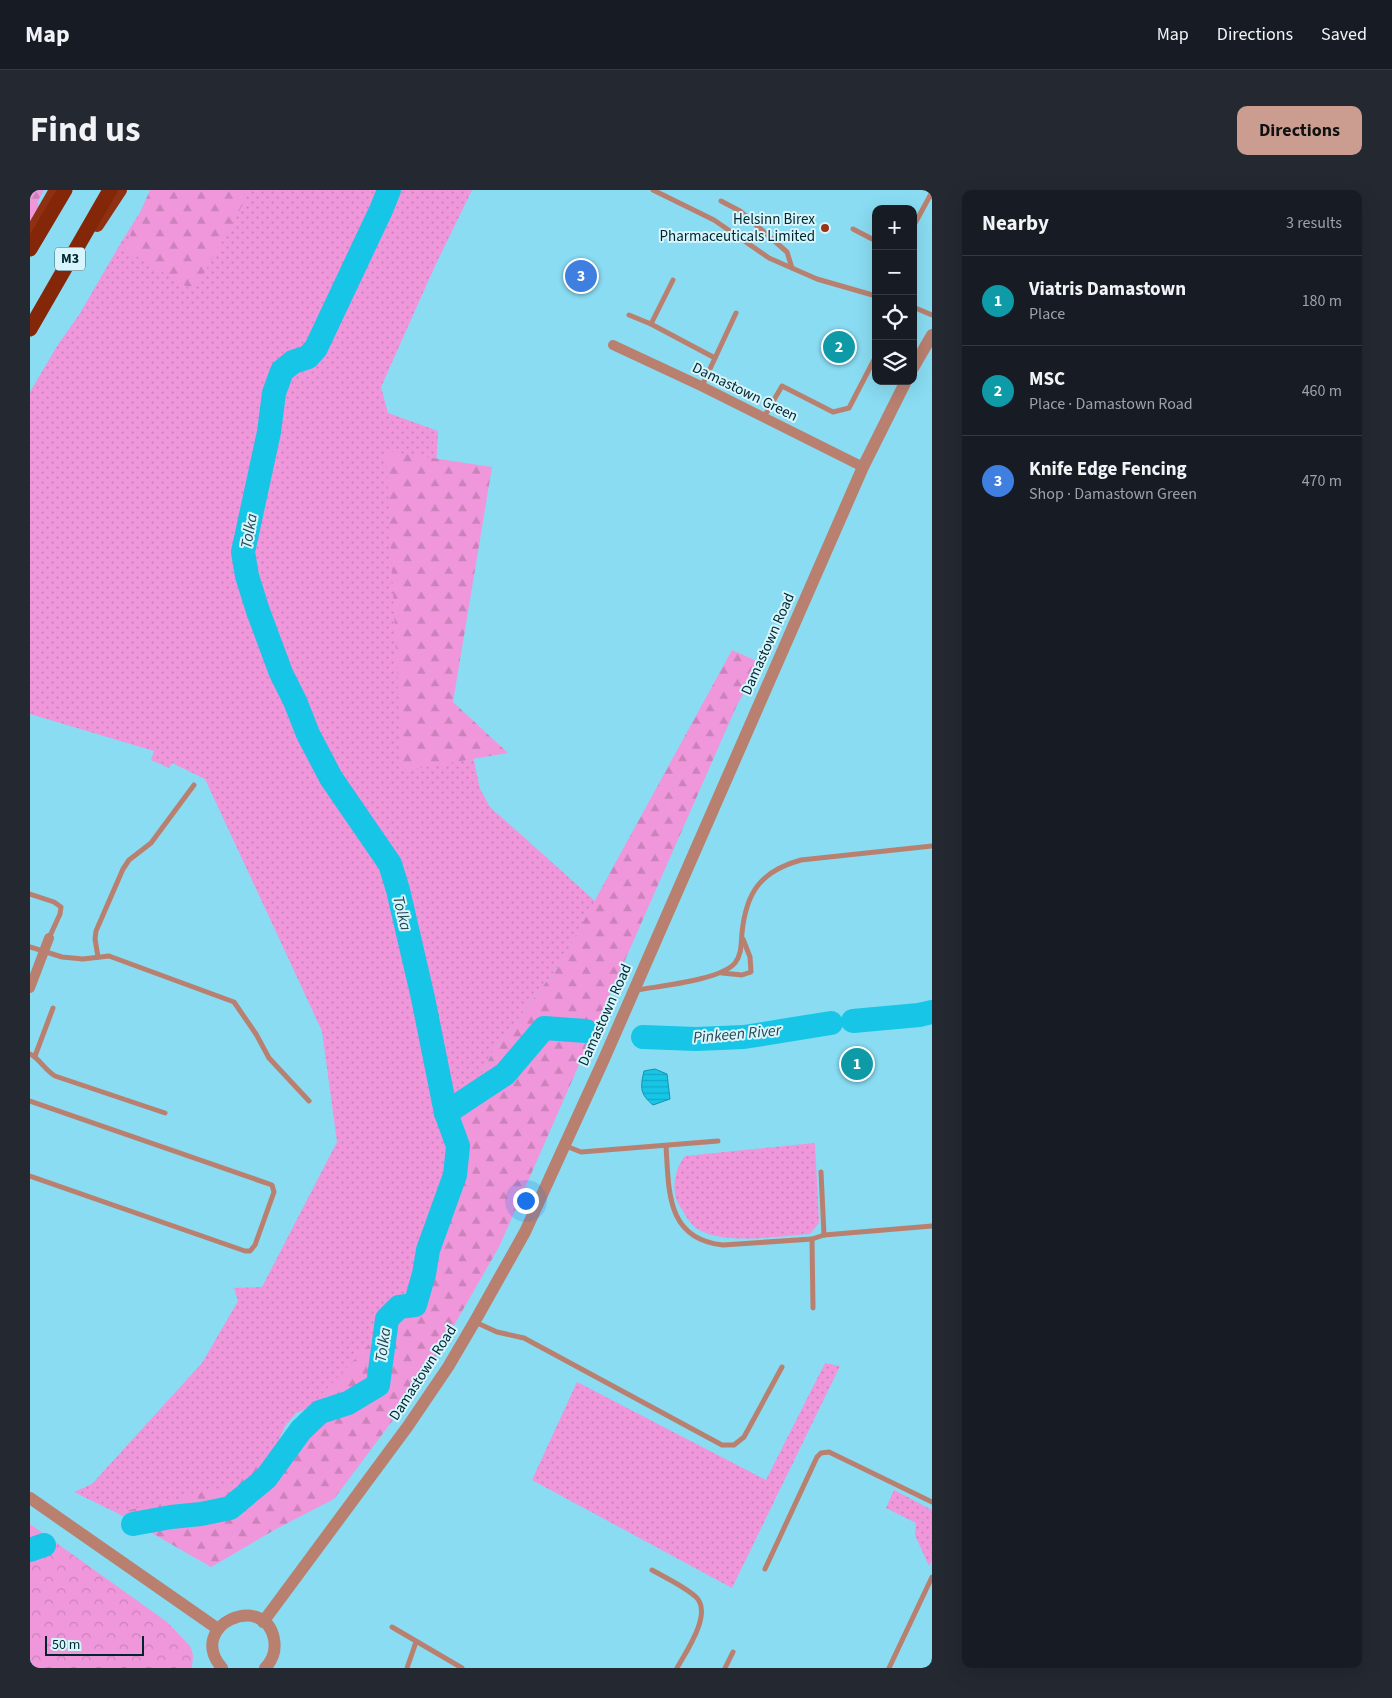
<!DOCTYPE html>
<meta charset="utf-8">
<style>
body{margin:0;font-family:"Source Sans 3",sans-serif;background:#242831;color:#f1f3f6}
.controls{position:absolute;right:15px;top:15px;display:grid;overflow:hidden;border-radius:10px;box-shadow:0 5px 20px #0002}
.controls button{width:45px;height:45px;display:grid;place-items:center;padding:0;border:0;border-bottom:1px solid #363941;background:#171b24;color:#f1f3f6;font:25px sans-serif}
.scale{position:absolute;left:15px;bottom:12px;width:99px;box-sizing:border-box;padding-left:5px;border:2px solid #00252d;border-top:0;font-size:14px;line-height:18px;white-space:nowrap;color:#00252d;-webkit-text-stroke:4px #d6f5fd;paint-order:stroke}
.you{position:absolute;left:495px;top:1010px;width:18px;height:18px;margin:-12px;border:4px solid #fff;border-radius:50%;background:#1a73e8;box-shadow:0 0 0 8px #1a73e833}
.badge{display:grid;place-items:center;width:32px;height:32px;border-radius:50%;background:#ca9d90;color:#fff;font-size:16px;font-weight:700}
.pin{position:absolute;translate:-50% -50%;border:2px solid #fff;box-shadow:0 1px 5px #0006}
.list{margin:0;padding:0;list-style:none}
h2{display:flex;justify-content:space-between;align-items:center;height:65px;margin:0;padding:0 20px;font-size:21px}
h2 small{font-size:16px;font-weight:400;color:#9ea1a6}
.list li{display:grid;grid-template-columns:32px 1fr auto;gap:15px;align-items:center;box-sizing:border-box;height:90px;padding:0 20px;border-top:1px solid #363941}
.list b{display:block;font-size:19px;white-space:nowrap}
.list p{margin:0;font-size:16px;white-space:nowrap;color:#9ea1a6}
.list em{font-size:16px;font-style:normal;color:#9ea1a6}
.icon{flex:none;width:28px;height:28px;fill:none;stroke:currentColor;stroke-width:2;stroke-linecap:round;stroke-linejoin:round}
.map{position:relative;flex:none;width:902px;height:1478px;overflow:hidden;border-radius:10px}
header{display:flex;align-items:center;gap:30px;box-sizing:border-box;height:70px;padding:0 25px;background:#171b24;border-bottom:1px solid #363941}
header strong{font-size:24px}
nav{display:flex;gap:28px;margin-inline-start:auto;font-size:18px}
.intro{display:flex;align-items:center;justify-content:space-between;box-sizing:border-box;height:120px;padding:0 30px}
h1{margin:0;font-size:35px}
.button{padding:12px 22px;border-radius:10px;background:#ca9d90;color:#111;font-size:18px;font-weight:700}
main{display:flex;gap:30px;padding:0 30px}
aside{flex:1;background:#171b24;border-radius:10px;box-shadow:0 5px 20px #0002}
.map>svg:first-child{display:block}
.grass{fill:url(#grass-dots)}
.forest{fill:url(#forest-firs)}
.park{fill:url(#park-crowns)}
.water{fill:url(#water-rules);stroke:#1095ae}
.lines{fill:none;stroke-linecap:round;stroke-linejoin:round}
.stream{stroke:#1095ae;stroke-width:4}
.river{stroke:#17c5e6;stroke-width:24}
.service{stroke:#b98070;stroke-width:5}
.minor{stroke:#b98070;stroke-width:10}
.tertiary{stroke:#b98070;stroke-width:12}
.trunk{stroke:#903012;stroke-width:14}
.motorway{stroke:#842709;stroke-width:15}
.poi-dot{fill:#9b3314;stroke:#d6f5fd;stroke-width:2}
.labels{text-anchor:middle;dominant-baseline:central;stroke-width:4;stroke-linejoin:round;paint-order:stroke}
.shield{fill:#d6f5fd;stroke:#40636b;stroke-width:1}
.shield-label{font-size:14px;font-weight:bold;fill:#00252d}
.poi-label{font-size:15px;fill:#00252d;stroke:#d6f5fd;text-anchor:end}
.street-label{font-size:15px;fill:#00252d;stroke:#d6f5fd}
.water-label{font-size:16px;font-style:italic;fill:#294750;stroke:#d6f5fd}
</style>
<header>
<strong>Map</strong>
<nav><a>Map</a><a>Directions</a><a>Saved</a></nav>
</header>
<div class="intro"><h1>Find us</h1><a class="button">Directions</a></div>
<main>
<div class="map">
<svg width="902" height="1478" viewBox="0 0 902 1478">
<defs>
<pattern id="grass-dots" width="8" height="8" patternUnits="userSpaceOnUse" patternTransform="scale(1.25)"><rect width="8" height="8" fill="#ef97da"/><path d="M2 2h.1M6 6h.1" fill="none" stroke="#cb82bb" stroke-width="1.8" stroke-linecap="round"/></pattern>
<pattern id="forest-firs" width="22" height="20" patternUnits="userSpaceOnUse" patternTransform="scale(1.25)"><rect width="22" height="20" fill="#ef97da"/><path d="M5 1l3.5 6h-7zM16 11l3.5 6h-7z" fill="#cb82bb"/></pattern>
<pattern id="park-crowns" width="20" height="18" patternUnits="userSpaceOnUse" patternTransform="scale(1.25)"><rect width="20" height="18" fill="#ef97da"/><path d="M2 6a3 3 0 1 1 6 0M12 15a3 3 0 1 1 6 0" fill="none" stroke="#cb82bb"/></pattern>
<pattern id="water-rules" width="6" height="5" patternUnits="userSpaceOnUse" patternTransform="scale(1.25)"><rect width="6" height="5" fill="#17c5e6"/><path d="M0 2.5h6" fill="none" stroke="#14a9c6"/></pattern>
</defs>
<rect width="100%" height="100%" fill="#89dcf2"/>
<!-- grass -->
<g class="grass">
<polygon points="124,0 354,0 289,145 276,162 258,172 245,187 238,219 233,261 207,355 212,384 234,456 288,573 312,616 342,654 357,677 368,718 424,964 422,986 394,1064 382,1113 316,1205 266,1223 255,1236 245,1258 225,1281 182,1312 87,1323 44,1302 62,1294 172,1173 208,1111 204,1098 232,1097 307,952 292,841 175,589 142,573 139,578 121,570 124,561 0,524 0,202 29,153 49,125 92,51"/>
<polygon points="370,0 442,0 404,78 351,197 358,223 408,241 397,448 443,566 450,599 460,617 565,711 530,774 462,863 443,902 423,925 422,903 408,831 382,723 364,665 317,603 258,482 221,380 218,356 247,255 246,208 251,195 260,184 278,178 300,148 326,87 348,50"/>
<path d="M785,953l4,80 -9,11c-32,2 -88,12 -114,-6 -7,-5 -13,-17 -18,-25 -7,-14 -3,-35 7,-47z"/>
<polygon points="795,1173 810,1176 702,1398 502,1290 547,1192 736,1290"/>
<polygon points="864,1300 902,1320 902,1370 899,1376 885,1345 886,1333 856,1318"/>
</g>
<!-- forest -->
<g class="forest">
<polygon points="0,0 14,0 8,11 9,23 0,38"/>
<polygon points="120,0 221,0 164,101 94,59"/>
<polygon points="356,261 462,277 423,512 478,563 372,581"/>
<polygon points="702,460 731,473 707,515 469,1057 392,1191 304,1309 246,1339 181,1377 87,1323 207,1294 362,1130 435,977 423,925 443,902 462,863 530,774"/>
</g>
<!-- park -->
<polygon class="park" points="0,1334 137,1432 160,1456 163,1465 162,1478 0,1478"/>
<!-- water -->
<path class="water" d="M625,879l12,5 3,25 -17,6c-13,-11 -13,-17 -9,-34z"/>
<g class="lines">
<!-- stream -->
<polyline class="stream" points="397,829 407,826"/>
<!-- river -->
<g class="river">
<polyline points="823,831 889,825 902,822"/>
<polyline points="613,847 666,849 714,847 801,833"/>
<polyline points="416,923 475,884 514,838 556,841"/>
<polyline points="103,1334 141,1327 171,1324 200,1318 236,1288 271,1240 290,1222 318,1213 348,1195 357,1129 369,1117 385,1115 394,1084 398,1060 425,985 428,956 416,923 393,808 368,700 360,674 301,588 278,544 265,511 251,483 228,421 217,386 213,362 239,242 244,203 252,181 263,172 278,167 286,158 351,20 359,0"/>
<polyline points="0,1360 14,1355"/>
</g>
<!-- service -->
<g class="service">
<polyline points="623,0 684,30 739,68 787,89 846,106"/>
<polyline points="691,11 710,21 757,62 762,78"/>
<polyline points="883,37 902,2"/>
<polyline points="823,39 846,51"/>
<polyline points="883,117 902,125"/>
<polyline points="599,125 621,134 685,168"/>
<polyline points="621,134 643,90"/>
<polyline points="672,196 706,123"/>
<polyline points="734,227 752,196 803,222 819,218 846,166"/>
<polyline points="0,704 24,712 31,717 30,724 19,748"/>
<polyline points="0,757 32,767 53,769 79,766 204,812 226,844 239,868 279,911"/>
<polyline points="68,767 65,749 66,741 93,679 99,670 121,653 164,595"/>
<polyline points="692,783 712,785 721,782 720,767 713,749"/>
<path d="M607,800c22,-4 84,-10 98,-27 7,-9 6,-20 7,-30 4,-41 19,-62 59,-73l131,-14"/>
<path d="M0,864c9,4 14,15 25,22l110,37"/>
<polyline points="5,866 23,818"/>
<polyline points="0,911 242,995 244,1002 225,1055 220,1061 215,1061 0,986"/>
<polyline points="536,956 551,962 688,951"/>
<path d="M636,956c3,45 0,93 57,99l89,-6 12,-4 108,-9"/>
<polyline points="791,982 794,1045"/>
<polyline points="782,1049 783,1118"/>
<polyline points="445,1132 467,1142 494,1148 692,1255 704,1255 714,1247 752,1177"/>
<polyline points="735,1379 787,1267 791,1263 799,1262 902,1312"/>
<path d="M622,1380c14,8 32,16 44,27 17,16 -10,55 -19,71"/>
<polyline points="362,1437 432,1478"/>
<polyline points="377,1478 386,1452"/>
<polyline points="695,1478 703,1462"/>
<polyline points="859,1478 902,1387"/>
</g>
<!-- minor -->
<g class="minor">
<polyline points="583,155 671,196 833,277"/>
<polyline points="0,798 19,748"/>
</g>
<!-- tertiary -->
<g class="tertiary">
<polyline points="883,178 902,145"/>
<polyline points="0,1308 188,1439"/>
<polyline points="233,1432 378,1236 418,1177 445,1131 495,1042 574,869 833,277 876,191"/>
<path d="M192,1478c-37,-43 43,-77 52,-29 2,11 -1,21 -9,29"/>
</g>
<!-- trunk -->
<g class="trunk">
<polyline points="67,35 90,0"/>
<polyline points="3,40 26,0"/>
</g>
<!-- motorway -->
<g class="motorway">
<polyline points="0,59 35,0"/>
<polyline points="0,139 80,0"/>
</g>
</g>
<!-- markers -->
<circle class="poi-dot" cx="795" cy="38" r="5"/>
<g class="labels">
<!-- shield labels -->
<rect class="shield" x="25" y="57.5" width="30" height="23" rx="4"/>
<g class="shield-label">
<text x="40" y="69">M3</text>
</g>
<!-- poi labels -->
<g class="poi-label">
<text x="785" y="29">Helsinn Birex<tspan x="785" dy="17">Pharmaceuticals Limited</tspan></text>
</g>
<!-- street labels -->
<g class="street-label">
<text transform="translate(715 202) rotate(26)">Damastown Green</text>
<text transform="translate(738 454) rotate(-66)">Damastown Road</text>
<text transform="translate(575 825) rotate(-66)">Damastown Road</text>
<text transform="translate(393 1183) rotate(-57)">Damastown Road</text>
</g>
<!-- water labels -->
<g class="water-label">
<text transform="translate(219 341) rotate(-80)">Tolka</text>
<text transform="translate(372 723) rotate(76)">Tolka</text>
<text transform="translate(707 844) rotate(-5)">Pinkeen River</text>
<text transform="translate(353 1155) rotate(-82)">Tolka</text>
</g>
</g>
</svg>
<div class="controls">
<button>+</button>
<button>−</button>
<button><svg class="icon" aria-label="locate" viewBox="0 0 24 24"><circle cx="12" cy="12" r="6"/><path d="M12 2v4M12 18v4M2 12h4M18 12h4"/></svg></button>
<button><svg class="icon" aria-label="layers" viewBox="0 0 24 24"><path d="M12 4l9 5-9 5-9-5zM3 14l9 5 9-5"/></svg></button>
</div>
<div class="scale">50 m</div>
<div class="you"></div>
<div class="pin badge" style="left:827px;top:874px;background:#0f9aa8">1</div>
<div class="pin badge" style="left:809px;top:157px;background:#0f9aa8">2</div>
<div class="pin badge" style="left:551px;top:86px;background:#3f7fe0">3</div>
</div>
<aside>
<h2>Nearby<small>3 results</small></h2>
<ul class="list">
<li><span class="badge" style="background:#0f9aa8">1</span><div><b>Viatris Damastown</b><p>Place</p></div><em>180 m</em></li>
<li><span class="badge" style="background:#0f9aa8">2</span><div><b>MSC</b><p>Place · Damastown Road</p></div><em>460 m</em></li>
<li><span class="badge" style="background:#3f7fe0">3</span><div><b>Knife Edge Fencing</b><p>Shop · Damastown Green</p></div><em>470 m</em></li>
</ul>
</aside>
</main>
